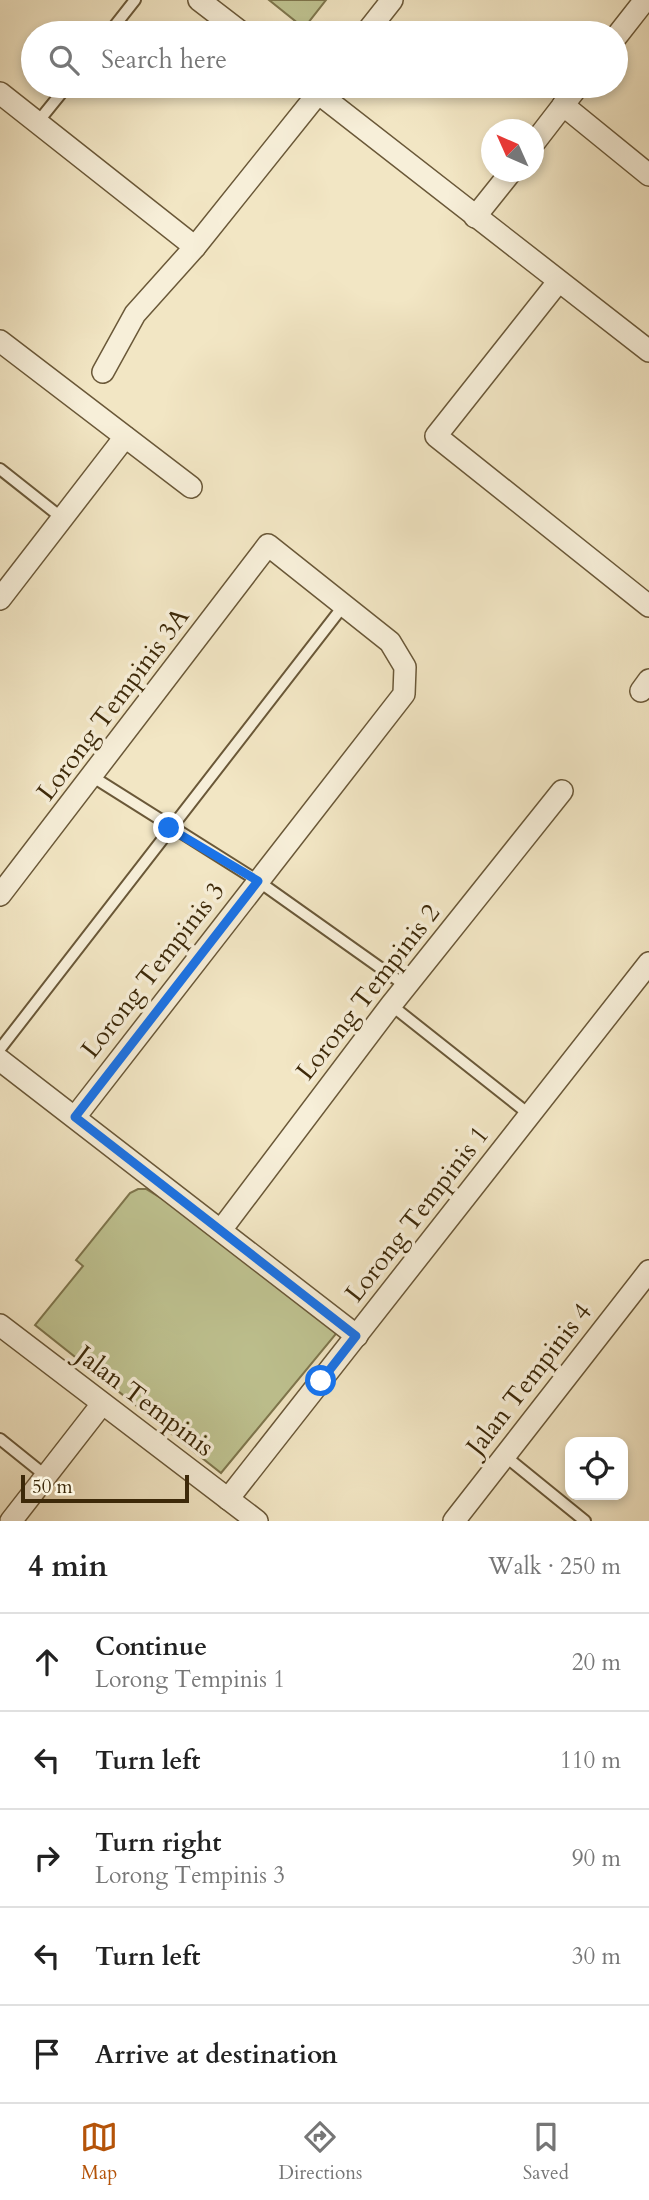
<!DOCTYPE html>
<meta charset="utf-8">
<style>
body{margin:0;font-family:Cardo,serif;background:#f2f2f2;color:#222}
.controls{position:absolute;right:21px;bottom:21px;display:grid;overflow:hidden;border-radius:14px;box-shadow:0 4px 10px #0003}
.controls button{width:63px;height:63px;display:grid;place-items:center;padding:0;border:0;border-bottom:2px solid #e0e0e0;background:#fff;color:#222;font:35px sans-serif}
.compass{position:absolute;left:481px;top:119px;width:63px;height:63px;border-radius:50%;background:#fff;box-shadow:0 4px 10px #0003;rotate:315deg}
.scale{position:absolute;left:21px;bottom:18px;width:168px;box-sizing:border-box;padding-left:7px;border:4px solid #3d2909;border-top:0;font-size:19px;line-height:24px;white-space:nowrap;color:#3d2909;-webkit-text-stroke:5px #f7efd9;paint-order:stroke}
.stop{position:absolute;width:21px;height:21px;margin:-16px;border:5px solid #1a73e8;border-radius:50%;background:#fff}
.stop.end{background:#1a73e8;border-color:#fff;box-shadow:0 2px 7px #0008}
.list{margin:0;padding:0;list-style:none}
h2{display:flex;justify-content:space-between;align-items:center;height:91px;margin:0;padding:0 28px;font-size:30px}
h2 small{font-size:23px;font-weight:400;color:#767676}
.list li{display:grid;grid-template-columns:46px 1fr auto;gap:21px;align-items:center;box-sizing:border-box;height:98px;padding:0 28px;border-top:2px solid #e0e0e0}
.list b{display:block;font-size:26px;white-space:nowrap}
.list p{margin:0;font-size:23px;white-space:nowrap;color:#767676}
.list em{font-size:23px;font-style:normal;color:#767676}
.icon{flex:none;width:38px;height:38px;fill:none;stroke:currentColor;stroke-width:2;stroke-linecap:round;stroke-linejoin:round}
.map{position:relative;flex:none;width:649px;height:1521px;overflow:hidden}
.search{position:absolute;background:#fff;box-shadow:0 4px 10px #0003;left:21px;right:21px;top:21px;height:77px;display:flex;align-items:center;gap:18px;box-sizing:border-box;padding:0 24px;border-radius:38px;color:#767676;font-size:26px}
.sheet{height:581px;background:#fff}
nav{display:flex;justify-content:space-around;align-items:center;box-sizing:border-box;height:98px;border-top:2px solid #e0e0e0;background:#fff;font-size:19px;color:#767676}
nav a{display:grid;justify-items:center;gap:4px}
nav .on{color:#b45309}
.map>svg:first-child{display:block}
.green{fill:#bfc391;stroke:#7e764d;stroke-width:2}
.lines{fill:none;stroke-linecap:round;stroke-linejoin:round}
.lane-casing{stroke:#6a5838;stroke-width:14}
.street-casing{stroke:#6a5838;stroke-width:24}
.lane{stroke:#f7efd9;stroke-width:10}
.street{stroke:#f7efd9;stroke-width:21}
.route{stroke:#1a73e8;stroke-width:9}
.labels{text-anchor:middle;dominant-baseline:central;stroke-width:7;stroke-linejoin:round;paint-order:stroke}
.street-label{font-size:26px;fill:#3d2909;stroke:#f7efd9}
</style>
<div class="map">
<svg width="649" height="1521" viewBox="0 0 649 1521">
<rect width="100%" height="100%" fill="#f2e6c4"/>
<filter id="stains"><feTurbulence type="fractalNoise" baseFrequency=".00286" numOctaves="4"/><feColorMatrix values="0 0 0 0 .2 0 0 0 0 .09 0 0 0 0 .02 0 0 0 .5 -.17"/></filter>
<radialGradient id="worn" r=".72"><stop offset=".6" stop-color="#630" stop-opacity="0"/><stop offset="1" stop-color="#630" stop-opacity=".3"/></radialGradient>
<!-- green -->
<g class="green">
<polygon points="269,0 326,0 304,28"/>
<polygon points="138,1189 146,1189 200,1222 340,1329 221,1473 35,1325 83,1266 76,1260 130,1193"/>
</g>
<g class="lines">
<defs>
<g id="lane">
<polyline points="109,33 135,0"/>
<polyline points="37,123 67,86"/>
<polyline points="0,469 62,518"/>
<polyline points="93,777 258,881 406,986"/>
<polyline points="391,1005 530,1115"/>
<polyline points="0,1049 344,605"/>
<polyline points="0,1439 46,1476"/>
<polyline points="505,1456 585,1521"/>
</g>
<g id="street">
<polyline points="199,0 242,33"/>
<polyline points="366,33 392,0"/>
<polyline points="616,37 645,0"/>
<polyline points="309,86 649,351"/>
<polyline points="0,93 195,247"/>
<polyline points="563,105 649,175"/>
<polyline points="534,143 578,86"/>
<polyline points="475,217 511,172"/>
<polyline points="558,282 436,436 649,606"/>
<polyline points="0,341 191,487"/>
<polyline points="103,372 135,314 195,247 324,86"/>
<polyline points="0,599 125,437"/>
<polyline points="641,691 649,680"/>
<polyline points="0,895 268,545 390,642 405,667 404,694 75,1117"/>
<polyline points="0,1060 357,1336"/>
<polyline points="221,1230 391,1005 562,791"/>
<polyline points="0,1325 257,1521"/>
<polyline points="228,1499 649,963"/>
<polyline points="11,1521 102,1404"/>
<polyline points="454,1521 649,1271"/>
</g>
</defs>
<!-- lane casing -->
<use href="#lane" class="lane-casing"/>
<!-- street casing -->
<use href="#street" class="street-casing"/>
<!-- lane -->
<use href="#lane" class="lane"/>
<!-- street -->
<use href="#street" class="street"/>
</g>
<g class="lines">
<!-- route -->
<polyline class="route" points="169,828 258,881 75,1117 356,1336 321,1381"/>
</g>
<g class="labels">
<!-- street labels -->
<g class="street-label">
<text transform="translate(113 704) rotate(-53)">Lorong Tempinis 3A</text>
<text transform="translate(153 970) rotate(-52)">Lorong Tempinis 3</text>
<text transform="translate(368 992) rotate(-52)">Lorong Tempinis 2</text>
<text transform="translate(417 1214) rotate(-52)">Lorong Tempinis 1</text>
<text transform="translate(529 1379) rotate(-52)">Jalan Tempinis 4</text>
<text transform="translate(145 1401) rotate(37)">Jalan Tempinis</text>
</g>
</g>
<rect width="100%" height="100%" filter="url(#stains)"/>
<rect width="100%" height="100%" fill="url(#worn)"/>
</svg>
<div class="controls">
<button><svg class="icon" aria-label="locate" viewBox="0 0 24 24"><circle cx="12" cy="12" r="6"/><path d="M12 2v4M12 18v4M2 12h4M18 12h4"/></svg></button>
</div>
<svg class="compass" viewBox="-18 -18 36 36"><path d="M0-13l5 13h-10z" fill="#e53935"/><path d="M0 13l5-13h-10z" fill="#767676"/></svg>
<div class="scale">50 m</div>
<div class="stop" style="left:321px;top:1381px"></div>
<div class="stop end" style="left:169px;top:828px"></div>
<div class="search"><svg class="icon" aria-label="search" viewBox="0 0 24 24"><circle cx="10" cy="10" r="6"/><path d="M15 15l6 6"/></svg>Search here</div>
</div>
<section class="sheet">
<h2>4 min<small>Walk · 250 m</small></h2>
<ul class="list">
<li><svg class="icon" aria-label="ahead" viewBox="0 0 24 24"><path d="M12 20V5M6 11l6-6 6 6"/></svg><div><b>Continue</b><p>Lorong Tempinis 1</p></div><em>20 m</em></li>
<li><svg class="icon" aria-label="left" viewBox="0 0 24 24"><path d="M17 20v-9H6M10 6l-5 5 5 5"/></svg><div><b>Turn left</b></div><em>110 m</em></li>
<li><svg class="icon" aria-label="right" viewBox="0 0 24 24"><path d="M7 20v-9h11M14 6l5 5-5 5"/></svg><div><b>Turn right</b><p>Lorong Tempinis 3</p></div><em>90 m</em></li>
<li><svg class="icon" aria-label="left" viewBox="0 0 24 24"><path d="M17 20v-9H6M10 6l-5 5 5 5"/></svg><div><b>Turn left</b></div><em>30 m</em></li>
<li><svg class="icon" aria-label="arrive" viewBox="0 0 24 24"><path d="M6 21V4h12l-3 4 3 4H6"/></svg><div><b>Arrive at destination</b></div></li>
</ul>
</section>
<nav>
<a class="on"><svg class="icon" aria-label="map" viewBox="0 0 24 24"><path d="M3 6l6-2 6 2 6-2v14l-6 2-6-2-6 2zM9 4v14M15 6v14"/></svg>Map</a>
<a><svg class="icon" aria-label="directions" viewBox="0 0 24 24"><path d="M12 3l9 9-9 9-9-9zM9 14v-3h6M13 9l2 2-2 2"/></svg>Directions</a>
<a><svg class="icon" aria-label="saved" viewBox="0 0 24 24"><path d="M7 4h10v16l-5-4-5 4z"/></svg>Saved</a>
</nav>
